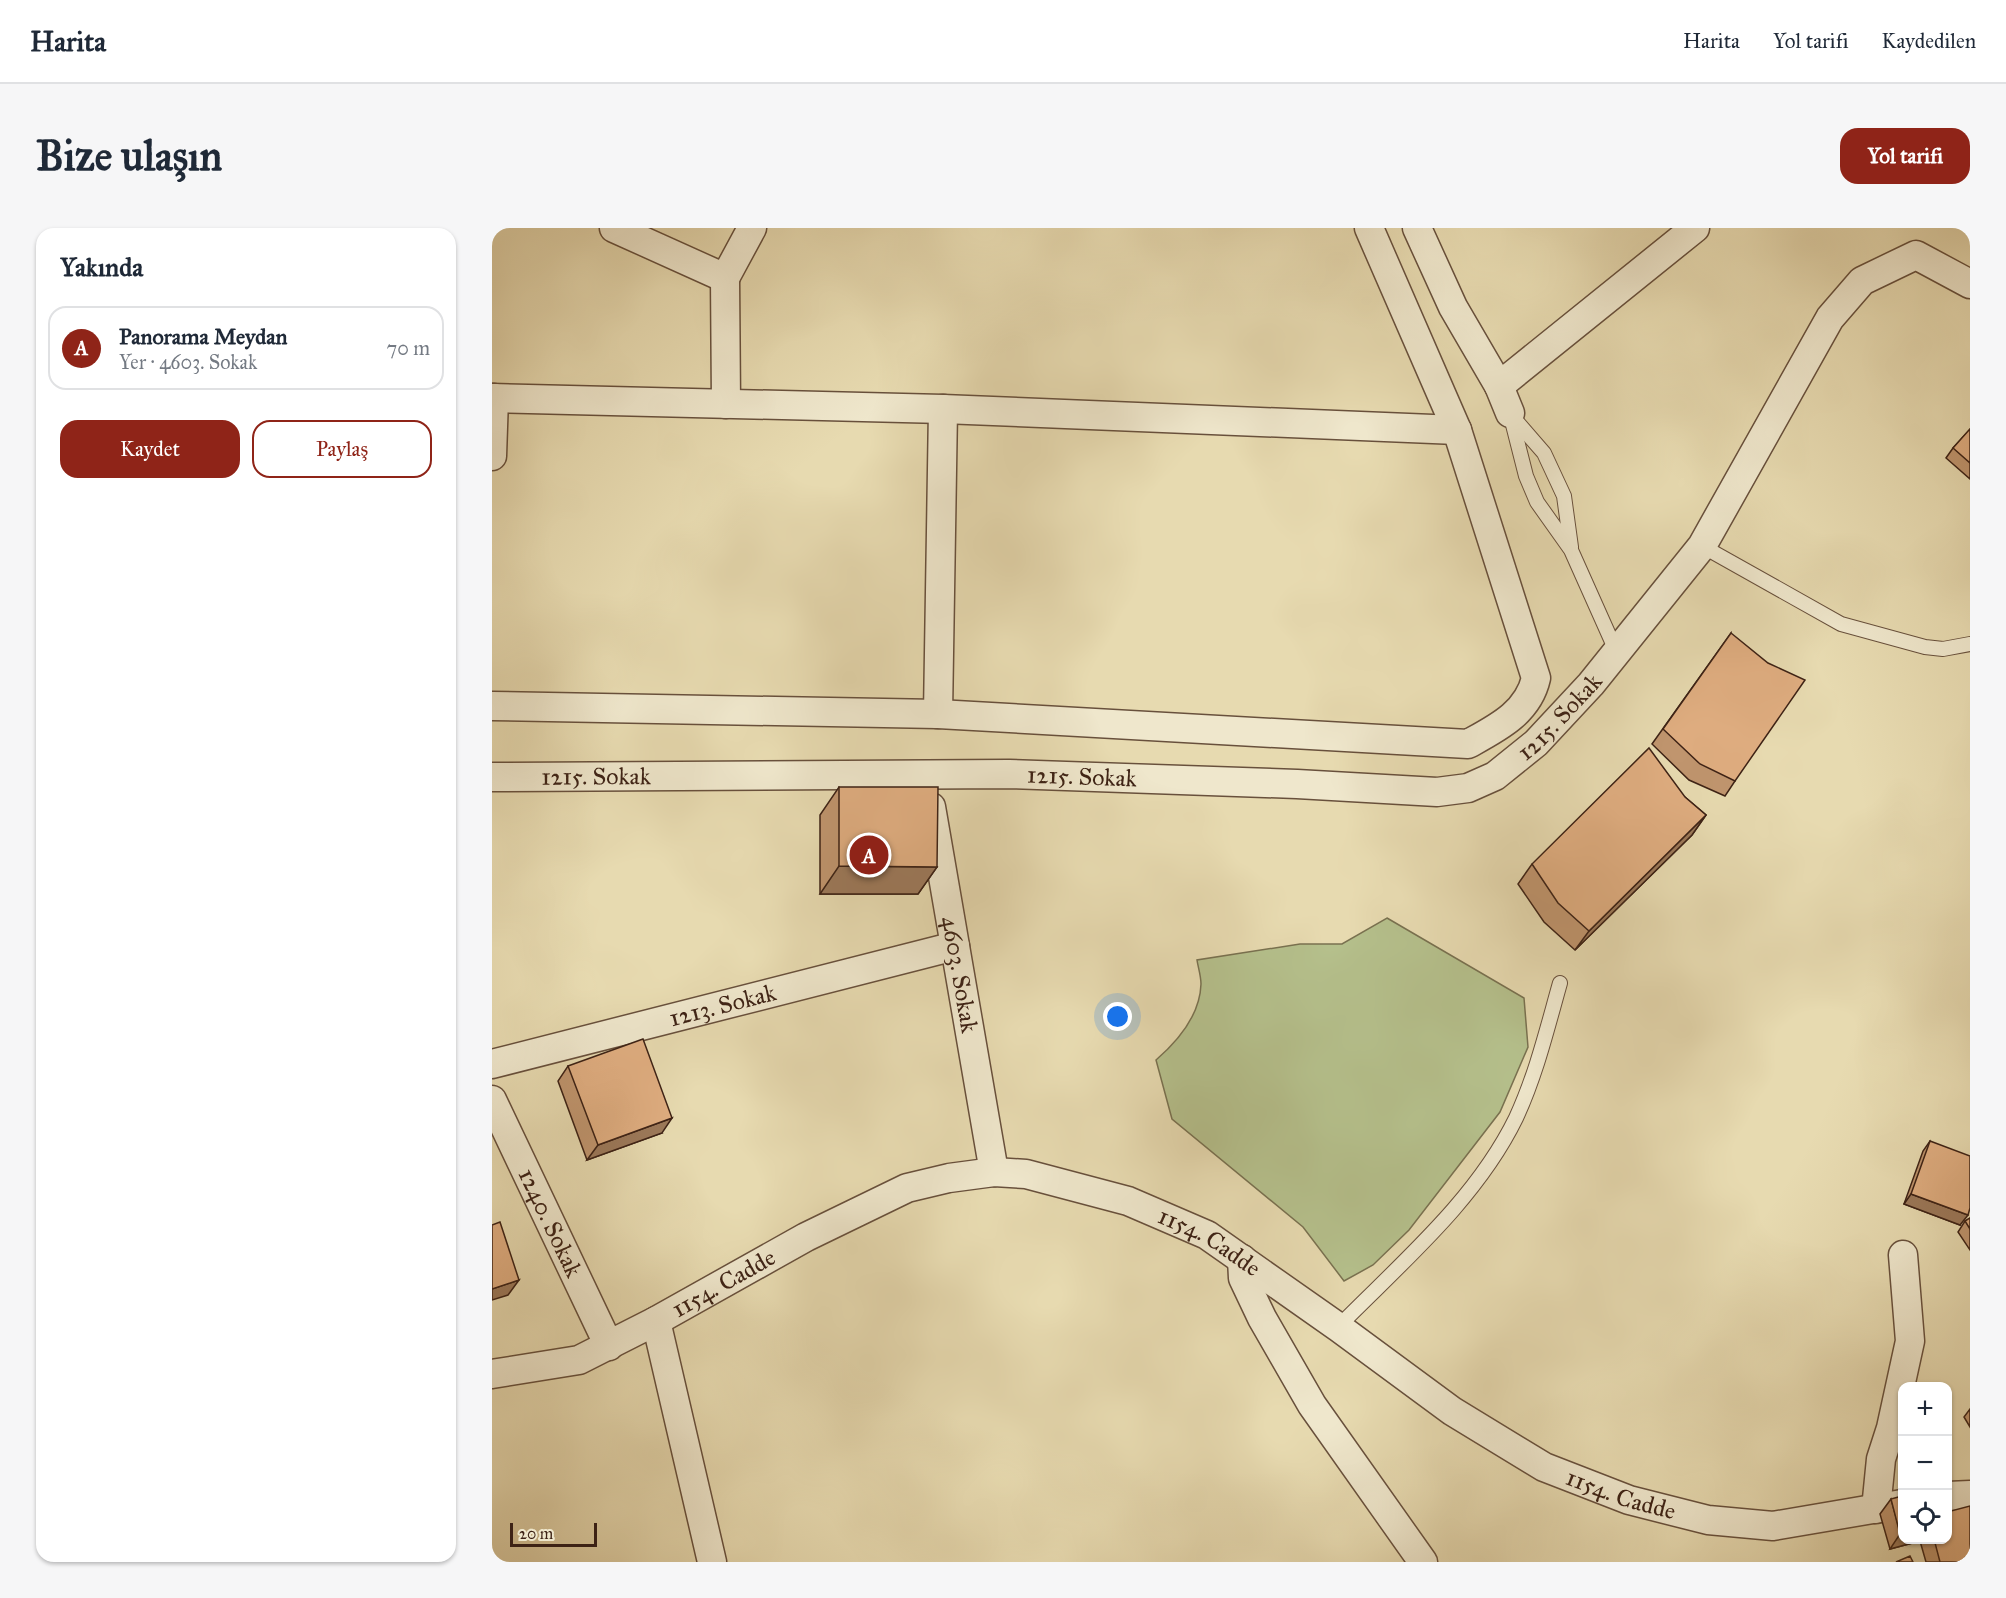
<!DOCTYPE html>
<html lang="tr">
<meta charset="utf-8">
<style>
body{margin:0;font-family:"IM FELL Great Primer",serif;background:#f6f6f7;color:#1f2937}
.controls{position:absolute;right:18px;bottom:18px;display:grid;overflow:hidden;border-radius:12px;box-shadow:0 2px 4px #0004}
.controls button{width:54px;height:54px;display:grid;place-items:center;padding:0;border:0;border-bottom:2px solid #e0e1e3;background:#fff;color:#1f2937;font:30px sans-serif}
.scale{position:absolute;left:18px;bottom:15px;width:87px;box-sizing:border-box;padding-left:6px;border:3px solid #3d2215;border-top:0;font-size:16px;line-height:21px;white-space:nowrap;color:#3d2215;-webkit-text-stroke:4px #efe7cc;paint-order:stroke}
.you{position:absolute;left:626px;top:789px;width:21px;height:21px;margin:-15px;border:4px solid #fff;border-radius:50%;background:#1a73e8;box-shadow:0 0 0 9px #1a73e833}
.badge{display:grid;place-items:center;width:39px;height:39px;border-radius:50%;background:#8f2418;color:#fff;font-size:20px;font-weight:700}
.pin{position:absolute;translate:-50% -50%;border:3px solid #fff;box-shadow:0 2px 6px #0006}
.list{margin:0;padding:0;list-style:none}
h2{display:flex;justify-content:space-between;align-items:center;height:78px;margin:0;padding:0 24px;font-size:26px}
h2 small{font-size:20px;font-weight:400;color:#747a83}
.list li{display:grid;grid-template-columns:39px 1fr auto;gap:18px;align-items:center;box-sizing:border-box;height:84px;margin:0 12px 12px;padding:0 12px;border:2px solid #e0e1e3;border-radius:18px}
.list b{display:block;font-size:22px;white-space:nowrap}
.list p{margin:0;font-size:20px;white-space:nowrap;color:#747a83}
.list em{font-size:20px;font-style:normal;color:#747a83}
.actions{display:flex;gap:12px;padding:18px 24px}
.actions a{flex:1;padding:14px 0;border:2px solid #8f2418;border-radius:18px;text-align:center;font-size:21px;color:#8f2418}
.actions .main{background:#8f2418;color:#fff}
.icon{flex:none;width:33px;height:33px;fill:none;stroke:currentColor;stroke-width:2;stroke-linecap:round;stroke-linejoin:round}
.map{position:relative;flex:none;width:1478px;height:1334px;overflow:hidden;border-radius:18px}
header{display:flex;align-items:center;gap:36px;box-sizing:border-box;height:84px;padding:0 30px;background:#fff;border-bottom:2px solid #e0e1e3}
header strong{font-size:28px}
nav{display:flex;gap:33px;margin-inline-start:auto;font-size:21px}
.intro{display:flex;align-items:center;justify-content:space-between;box-sizing:border-box;height:144px;padding:0 36px}
h1{margin:0;font-size:42px}
.button{padding:15px 27px;border-radius:18px;background:#8f2418;color:#fff;font-size:21px;font-weight:700}
main{display:flex;gap:36px;padding:0 36px}
aside{flex:1;background:#fff;border-radius:18px;box-shadow:0 2px 4px #0004}
.map>svg:first-child{display:block}
.green{fill:#b5c08c;stroke:#797150;stroke-width:1.5}
.lines{fill:none;stroke-linecap:round;stroke-linejoin:round}
.lane-casing{stroke:#68503c;stroke-width:16}
.street-casing{stroke:#68503c;stroke-width:31}
.lane{stroke:#efe7cc;stroke-width:14}
.street{stroke:#efe7cc;stroke-width:28}
.wall{fill:#c0956e;stroke:#3d2215;stroke-width:1.5}
.shaded-wall{fill:#9c795a;stroke:#3d2215;stroke-width:1.5}
.building{fill:#dfad80;stroke:#3d2215;stroke-width:1.5}
.labels{text-anchor:middle;dominant-baseline:central;stroke-width:4.5;stroke-linejoin:round;paint-order:stroke}
.street-label{font-size:24px;fill:#3d2215;stroke:#efe7cc}
</style>
<header>
<strong>Harita</strong>
<nav><a>Harita</a><a>Yol tarifi</a><a>Kaydedilen</a></nav>
</header>
<div class="intro"><h1>Bize ulaşın</h1><a class="button">Yol tarifi</a></div>
<main>
<aside>
<h2>Yakında<small></small></h2>
<ul class="list">
<li><span class="badge">A</span><div><b>Panorama Meydan</b><p>Yer · 4603. Sokak</p></div><em>70 m</em></li>
</ul>
<div class="actions"><a class="main">Kaydet</a><a>Paylaş</a></div>
</aside>
<div class="map">
<svg width="1478" height="1334" viewBox="0 0 1478 1334">
<rect width="100%" height="100%" fill="#e7dab0"/>
<filter id="stains"><feTurbulence type="fractalNoise" baseFrequency=".00333" numOctaves="4"/><feColorMatrix values="0 0 0 0 .2 0 0 0 0 .09 0 0 0 0 .02 0 0 0 .5 -.17"/></filter>
<radialGradient id="worn" r=".72"><stop offset=".6" stop-color="#630" stop-opacity="0"/><stop offset="1" stop-color="#630" stop-opacity=".3"/></radialGradient>
<!-- green -->
<path class="green" d="M895,690l137,80 4,49 -28,65 -91,118 -36,35 -29,16 -41,-54 -131,-108 -16,-59c22,-19 44,-45 45,-76 0,-8 -3,-17 -4,-24l103,-16h42z"/>
<g class="lines">
<defs>
<g id="lane">
<polyline points="1018,185 1034,248 1045,274 1079,322 1125,425"/>
<polyline points="1019,187 1052,225 1072,268 1079,319"/>
<polyline points="1210,318 1349,396 1433,419 1451,421 1478,416"/>
<path d="M846,1099c63,-64 138,-127 178,-209 20,-43 31,-89 44,-135"/>
</g>
<g id="street">
<polyline points="122,0 233,50 260,0"/>
<polyline points="925,0 961,79 1007,158"/>
<polyline points="233,50 234,176"/>
<polyline points="0,170 451,181 965,202"/>
<polyline points="1018,185 1007,158 1203,0"/>
<polyline points="0,228 2,170"/>
<path d="M0,478l446,8 530,30c29,-16 60,-31 68,-66l-79,-248 -88,-202"/>
<polyline points="446,486 451,181"/>
<path id="s1" d="M0,549l517,-3 288,10 140,8 31,-4 27,-12 41,-33 55,-59 111,-138 128,-228 32,-37 54,-26 54,29"/>
<path id="s2" d="M439,579l63,365"/>
<path id="s3" d="M0,836l463,-118"/>
<path id="s4" d="M0,872l117,246"/>
<polyline points="750,1031 751,1050 770,1090 820,1177 931,1334"/>
<polyline points="164,1093 220,1334"/>
<path id="s5" d="M0,1146l87,-14 77,-39 150,-84 101,-49 42,-10 45,-6 32,2 102,27 79,34 131,92 114,84 92,56 85,33 79,20 65,6 129,-22"/>
<polyline points="1456,1268 1478,1267"/>
<polyline points="1384,1281 1389,1231 1399,1200 1418,1113 1411,1027"/>
</g>
</defs>
<!-- lane casing -->
<use href="#lane" class="lane-casing"/>
<!-- street casing -->
<use href="#street" class="street-casing"/>
<!-- lane -->
<use href="#lane" class="lane"/>
<!-- street -->
<use href="#street" class="street"/>
</g>
<!-- wall -->
<g class="wall">
<polygon points="1478,201 1478,251 1454,230 1461,220"/>
<polygon points="1239,405 1243,553 1233,568 1197,552 1160,516"/>
<polygon points="347,559 445,639 426,666 328,666 328,587"/>
<polygon points="1193,569 1214,587 1200,607 1083,722 1052,694 1026,656 1040,636"/>
<polygon points="76,838 170,905 95,932 66,853"/>
<polygon points="1438,913 1468,997 1412,976 1431,923"/>
<polygon points="1478,990 1478,1022 1466,1004 1473,993"/>
<polygon points="1478,1181 1478,1199 1472,1189"/>
<polygon points="1399,1271 1410,1311 1455,1311 1478,1334 1434,1334 1428,1313 1398,1321 1388,1286"/>
</g>
<!-- shaded-wall -->
<g class="shaded-wall">
<polygon points="1214,587 1200,607 1083,722 1097,703"/>
<polygon points="347,638 445,639 426,666 328,666"/>
<polygon points="180,890 170,905 95,932 106,917"/>
<polygon points="1419,966 1476,987 1468,997 1412,976"/>
<polygon points="27,1052 16,1067 0,1072 0,1061"/>
<polygon points="1408,1306 1410,1306 1410,1311 1430,1311 1428,1313 1398,1321"/>
</g>
<!-- building -->
<g class="building">
<polygon points="1478,201 1478,235 1461,220"/>
<polygon points="1239,405 1276,435 1313,452 1243,553 1208,536 1171,501"/>
<polygon points="1157,520 1193,569 1214,587 1097,703 1066,675 1040,636"/>
<polygon points="347,559 446,559 445,639 347,638"/>
<polygon points="151,811 180,890 106,917 76,838"/>
<polygon points="1438,913 1478,928 1478,980 1476,987 1419,966"/>
<polygon points="1478,990 1478,1001 1473,993"/>
<polygon points="8,994 27,1052 0,1061 0,997"/>
<polygon points="1410,1268 1410,1306 1408,1306 1399,1271"/>
<polygon points="1478,1278 1478,1334 1448,1334 1442,1311 1455,1311 1455,1284"/>
<polygon points="1418,1328 1421,1334 1404,1334"/>
</g>
<g class="labels">
<!-- street labels -->
<g class="street-label">
<text stroke="none"><textPath href="#s1" startOffset="1094">1215. Sokak</textPath></text>
<text stroke="none"><textPath href="#s1" startOffset="590">1215. Sokak</textPath></text>
<text stroke="none"><textPath href="#s1" startOffset="104">1215. Sokak</textPath></text>
<text stroke="none"><textPath href="#s2" startOffset="170">4603. Sokak</textPath></text>
<text stroke="none"><textPath href="#s3" startOffset="238">1213. Sokak</textPath></text>
<text stroke="none"><textPath href="#s4" startOffset="136">1240. Sokak</textPath></text>
<text stroke="none"><textPath href="#s5" startOffset="776">1154. Cadde</textPath></text>
<text stroke="none"><textPath href="#s5" startOffset="252">1154. Cadde</textPath></text>
<text stroke="none"><textPath href="#s5" startOffset="1262">1154. Cadde</textPath></text>
</g>
</g>
<rect width="100%" height="100%" filter="url(#stains)"/>
<rect width="100%" height="100%" fill="url(#worn)"/>
</svg>
<div class="controls">
<button>+</button>
<button>−</button>
<button><svg class="icon" aria-label="locate" viewBox="0 0 24 24"><circle cx="12" cy="12" r="6"/><path d="M12 2v4M12 18v4M2 12h4M18 12h4"/></svg></button>
</div>
<div class="scale">20 m</div>
<div class="you"></div>
<div class="pin badge" style="left:377px;top:627px">A</div>
</div>
</main>
